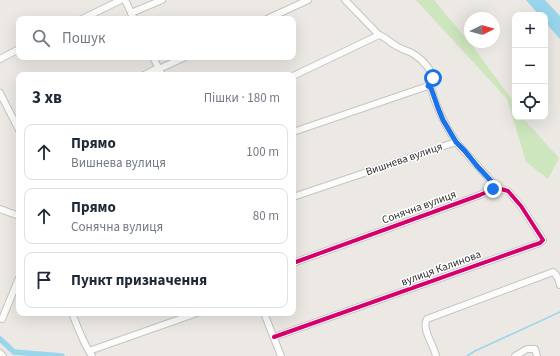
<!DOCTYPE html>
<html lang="uk">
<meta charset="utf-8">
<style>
body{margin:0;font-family:"Source Sans 3",sans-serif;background:#f2f2f3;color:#1f2937}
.controls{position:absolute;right:12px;top:12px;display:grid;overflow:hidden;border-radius:8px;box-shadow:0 4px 16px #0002}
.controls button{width:36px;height:36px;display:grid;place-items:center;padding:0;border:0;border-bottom:1px solid #e0e1e3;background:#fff;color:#1f2937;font:20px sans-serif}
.compass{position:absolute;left:464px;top:12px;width:36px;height:36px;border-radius:50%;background:#fff;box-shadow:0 4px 16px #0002;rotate:85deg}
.stop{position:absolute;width:12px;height:12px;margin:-9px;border:3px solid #1a73e8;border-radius:50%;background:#fff}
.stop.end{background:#1a73e8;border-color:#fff;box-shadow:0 1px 4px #0008}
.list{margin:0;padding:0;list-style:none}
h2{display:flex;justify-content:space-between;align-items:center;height:52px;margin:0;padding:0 16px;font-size:17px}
h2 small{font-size:13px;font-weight:400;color:#747a83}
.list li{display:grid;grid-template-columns:26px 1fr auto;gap:12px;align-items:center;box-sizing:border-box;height:56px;margin:0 8px 8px;padding:0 8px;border:1px solid #e0e1e3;border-radius:8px}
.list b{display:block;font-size:15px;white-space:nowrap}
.list p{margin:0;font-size:13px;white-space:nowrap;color:#747a83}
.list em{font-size:13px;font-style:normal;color:#747a83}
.icon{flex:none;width:22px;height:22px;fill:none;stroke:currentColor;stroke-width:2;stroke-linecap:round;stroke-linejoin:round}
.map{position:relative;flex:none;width:560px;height:356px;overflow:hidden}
.search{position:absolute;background:#fff;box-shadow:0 4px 16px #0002;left:16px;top:16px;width:280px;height:44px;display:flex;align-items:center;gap:10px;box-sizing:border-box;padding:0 14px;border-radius:8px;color:#747a83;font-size:15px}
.panel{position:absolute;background:#fff;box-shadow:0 4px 16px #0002;left:16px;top:72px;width:280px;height:244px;border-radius:8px}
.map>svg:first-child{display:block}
.green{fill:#cee6be}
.water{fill:#99d6ec}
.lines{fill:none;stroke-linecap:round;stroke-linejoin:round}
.stream{stroke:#99d6ec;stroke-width:1.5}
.canal{stroke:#99d6ec;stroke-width:5.5}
.street-casing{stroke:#c5c4c5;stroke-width:8}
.street{stroke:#fcfcfb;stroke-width:6}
.cycleway-casing{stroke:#fff;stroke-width:6}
.cycleway{stroke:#d6006c;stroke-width:4}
.route{stroke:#1a73e8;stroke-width:5}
.labels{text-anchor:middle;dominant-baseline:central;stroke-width:3;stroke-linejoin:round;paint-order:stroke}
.street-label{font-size:11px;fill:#2e2e2e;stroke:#fff}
</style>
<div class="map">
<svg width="560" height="356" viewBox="0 0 560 356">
<rect width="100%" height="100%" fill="#ece8e4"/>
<!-- green -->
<polygon class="green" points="416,0 434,0 471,44 513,101 515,104 515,117 522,117 559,158 548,179 526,162 507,99"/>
<!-- water -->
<polygon class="water" points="526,0 545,0 560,16 560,39 545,22 545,15 539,15"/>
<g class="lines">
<!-- stream -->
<polyline class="stream" points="467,356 475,351 560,312"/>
<!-- canal -->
<polyline class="canal" points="0,339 14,352 62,356"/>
<defs>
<g id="street">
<polyline points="125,0 134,19"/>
<polyline points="131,13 162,0"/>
<polyline points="82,19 121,0"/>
<polyline points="267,19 308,0"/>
<polyline points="153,57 162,75"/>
<polyline points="0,59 19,49"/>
<polyline points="159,69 185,57"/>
<polyline points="144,75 158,68"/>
<polyline points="293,76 379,35"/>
<polyline points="0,93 19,130"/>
<path d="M293,132l135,-46 5,-4c1,-11 -11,-23 -21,-29 -6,-3 -12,-4 -17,-8 -6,-3 -9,-8 -16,-10l-34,-35"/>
<path d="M293,197l163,-55c-11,-17 -20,-34 -25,-54l-3,-2"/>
<polyline points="0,209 19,216"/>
<polyline points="293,263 480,195 493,189 494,186 492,182 456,142"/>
<path d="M72,313c6,15 11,30 20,43"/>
<polyline points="264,313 281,356"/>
<polyline points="2,319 19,278"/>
<polyline points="274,337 531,246 540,243 543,240 521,206 508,191 501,189 493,189"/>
<polyline points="89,351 197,313"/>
<polyline points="0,353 3,356"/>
<path d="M436,356c-2,-11 -15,-27 -9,-37l126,-47c4,3 6,7 7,13"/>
<polyline points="515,356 527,349 535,349 537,356"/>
</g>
</defs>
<!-- street casing -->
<use href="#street" class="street-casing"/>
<!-- street -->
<use href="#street" class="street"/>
<defs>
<g id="cycleway">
<polyline points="293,263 480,195 493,189 494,186 492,182 456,142"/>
<polyline points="274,337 531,246 540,243 543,240 521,206 508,191 501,189 493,189"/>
</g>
</defs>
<!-- cycleway casing -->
<use href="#cycleway" class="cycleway-casing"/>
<!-- cycleway -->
<use href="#cycleway" class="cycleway"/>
</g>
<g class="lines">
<!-- route -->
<polyline class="route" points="433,78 433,82 428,86 431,88 438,108 443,120 456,142 465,151 477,166 492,182 494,186 493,189"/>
</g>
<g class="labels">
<!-- street labels -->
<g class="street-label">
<text transform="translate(404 159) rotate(-19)">Вишнева вулиця</text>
<text transform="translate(419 207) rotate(-20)">Сонячна вулиця</text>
<text transform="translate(441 268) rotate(-20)">вулиця Калинова</text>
</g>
</g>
</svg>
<div class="controls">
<button>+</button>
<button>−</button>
<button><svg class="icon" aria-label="locate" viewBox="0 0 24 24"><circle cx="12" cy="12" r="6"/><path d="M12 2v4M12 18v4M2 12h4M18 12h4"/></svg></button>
</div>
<svg class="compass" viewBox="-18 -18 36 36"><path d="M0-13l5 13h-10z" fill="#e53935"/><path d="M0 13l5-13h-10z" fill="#747a83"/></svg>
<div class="stop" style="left:433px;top:78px"></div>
<div class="stop end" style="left:493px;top:189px"></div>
<div class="search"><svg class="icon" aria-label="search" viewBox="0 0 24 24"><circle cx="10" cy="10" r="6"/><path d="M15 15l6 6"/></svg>Пошук</div>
<section class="panel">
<h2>3 хв<small>Пішки · 180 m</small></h2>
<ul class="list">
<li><svg class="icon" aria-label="ahead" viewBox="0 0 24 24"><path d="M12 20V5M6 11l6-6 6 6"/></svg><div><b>Прямо</b><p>Вишнева вулиця</p></div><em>100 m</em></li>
<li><svg class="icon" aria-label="ahead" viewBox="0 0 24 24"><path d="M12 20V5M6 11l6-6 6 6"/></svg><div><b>Прямо</b><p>Сонячна вулиця</p></div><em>80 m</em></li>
<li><svg class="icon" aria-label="arrive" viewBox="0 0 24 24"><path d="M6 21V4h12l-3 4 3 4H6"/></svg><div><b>Пункт призначення</b></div></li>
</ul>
</section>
</div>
